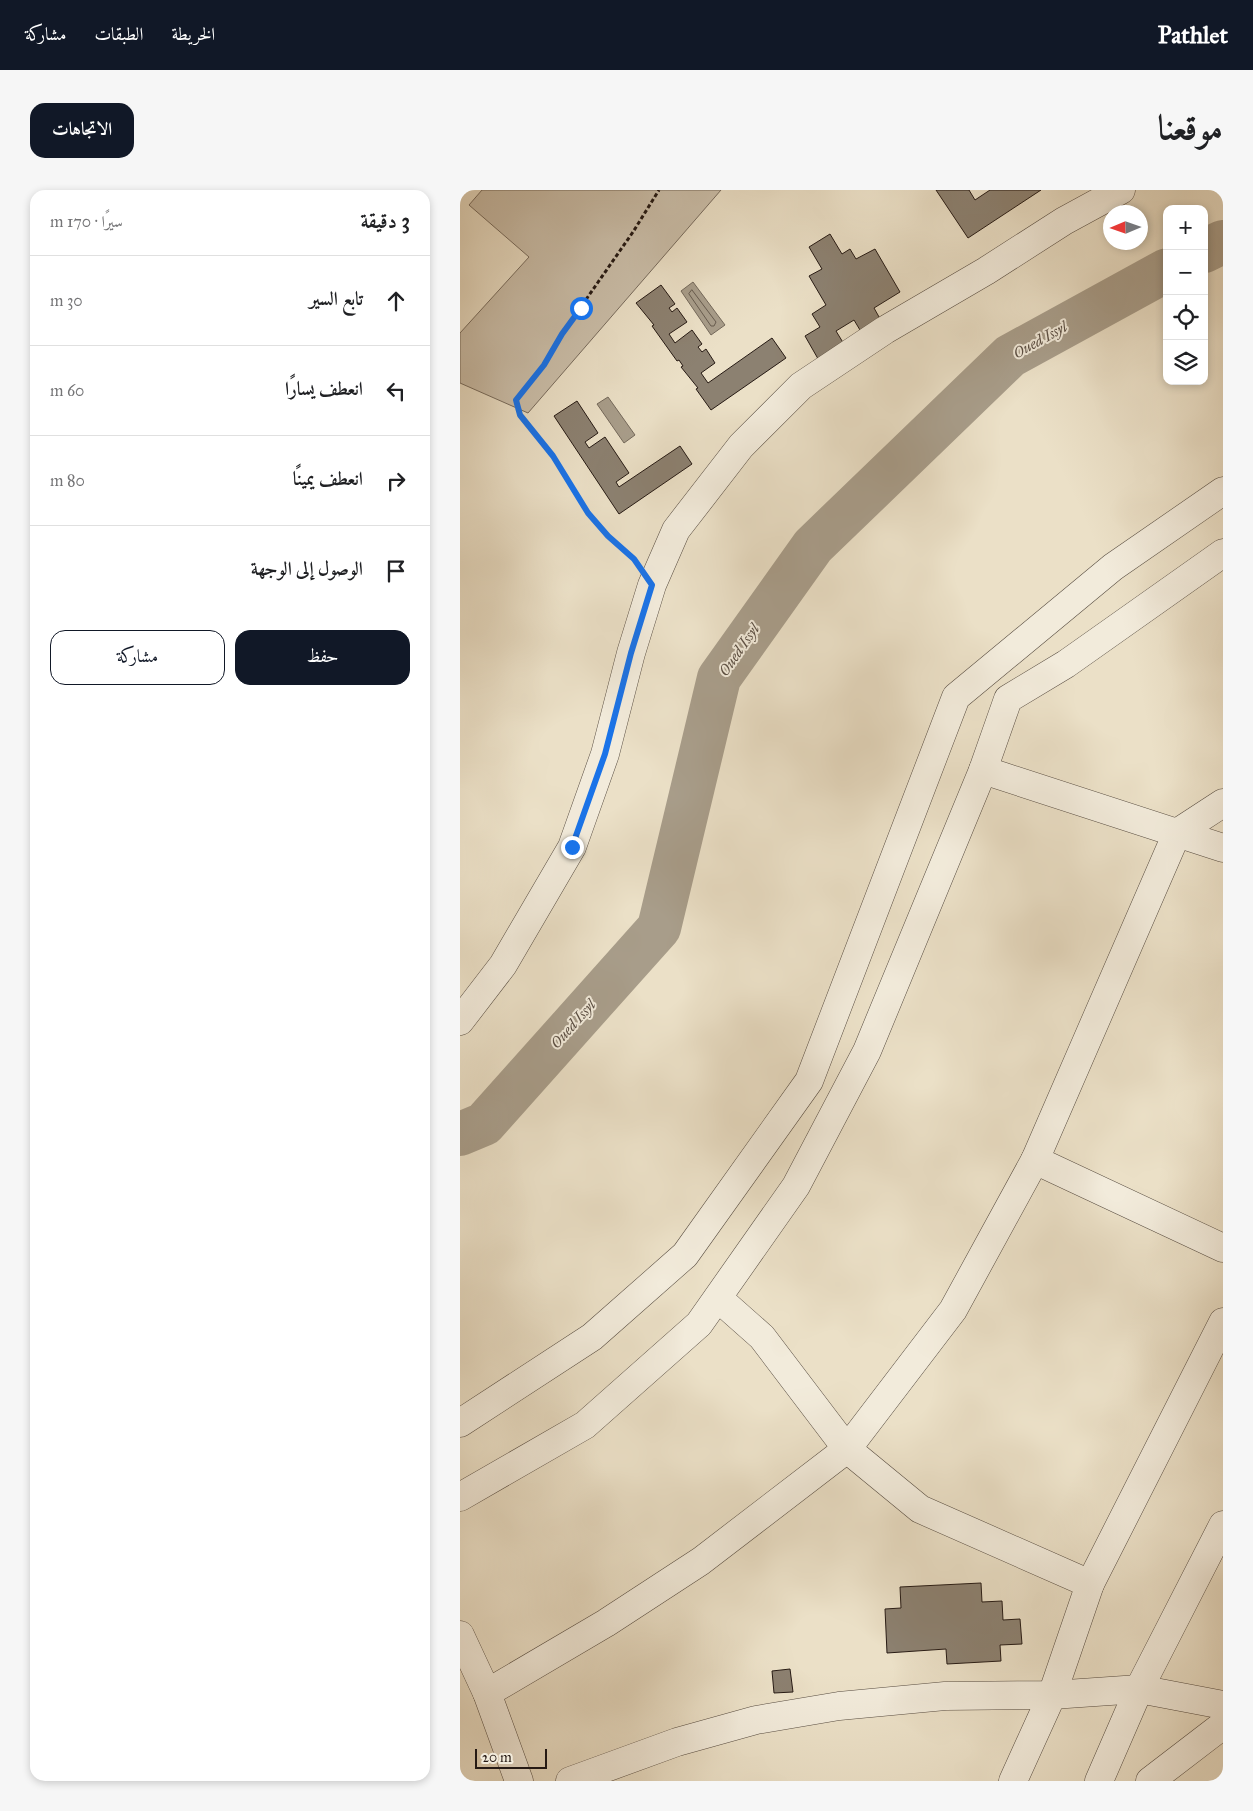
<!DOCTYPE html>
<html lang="ar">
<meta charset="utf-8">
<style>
body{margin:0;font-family:"IM FELL Great Primer",Amiri,serif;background:#f6f6f6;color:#202124;direction:rtl}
.controls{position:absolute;right:15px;top:15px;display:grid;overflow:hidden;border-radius:10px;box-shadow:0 2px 8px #0003}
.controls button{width:45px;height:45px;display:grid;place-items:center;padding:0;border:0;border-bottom:1px solid #e0e0e0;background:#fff;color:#202124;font:25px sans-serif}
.compass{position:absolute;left:643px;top:15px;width:45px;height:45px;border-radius:50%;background:#fff;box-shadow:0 2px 8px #0003;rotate:268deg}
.scale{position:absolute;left:15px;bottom:12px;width:72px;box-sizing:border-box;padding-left:5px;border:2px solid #261a14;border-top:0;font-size:14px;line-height:18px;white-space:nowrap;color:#261a14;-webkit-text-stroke:4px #f2ebdb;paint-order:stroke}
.stop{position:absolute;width:15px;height:15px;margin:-11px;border:4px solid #1a73e8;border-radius:50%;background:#fff}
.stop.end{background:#1a73e8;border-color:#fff;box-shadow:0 1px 5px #0008}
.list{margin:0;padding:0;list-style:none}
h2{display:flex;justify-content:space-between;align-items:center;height:65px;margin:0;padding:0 20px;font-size:21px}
h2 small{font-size:16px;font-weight:400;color:#757577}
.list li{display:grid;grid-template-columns:32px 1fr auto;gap:15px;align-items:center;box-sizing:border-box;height:90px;padding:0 20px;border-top:1px solid #e0e0e0}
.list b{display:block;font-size:19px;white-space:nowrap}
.list em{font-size:16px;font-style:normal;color:#757577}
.actions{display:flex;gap:10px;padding:15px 20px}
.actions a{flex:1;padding:11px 0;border:1px solid #111827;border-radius:15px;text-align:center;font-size:18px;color:#111827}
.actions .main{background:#111827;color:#fff}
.icon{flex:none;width:28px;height:28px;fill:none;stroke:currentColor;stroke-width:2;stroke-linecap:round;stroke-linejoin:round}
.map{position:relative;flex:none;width:763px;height:1591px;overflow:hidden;direction:ltr;border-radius:15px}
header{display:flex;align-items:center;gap:30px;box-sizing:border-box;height:70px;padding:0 25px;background:#111827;color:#fff}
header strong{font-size:24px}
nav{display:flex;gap:28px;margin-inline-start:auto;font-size:18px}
.intro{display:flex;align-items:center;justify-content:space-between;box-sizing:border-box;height:120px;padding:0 30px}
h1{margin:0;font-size:35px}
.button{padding:12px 22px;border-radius:15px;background:#111827;color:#fff;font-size:18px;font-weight:700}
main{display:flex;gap:30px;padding:0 30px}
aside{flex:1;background:#fff;border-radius:15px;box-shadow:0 2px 8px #0003}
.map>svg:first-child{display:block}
.green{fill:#cabea9;stroke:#786c5e}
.water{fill:#a89d8a;stroke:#74695b}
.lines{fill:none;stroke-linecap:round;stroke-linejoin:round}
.shore{stroke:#675c4f;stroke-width:1}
.river{stroke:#a89d8a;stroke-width:44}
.building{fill:#8c8171;stroke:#261a14}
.minor-casing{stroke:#574c41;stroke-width:29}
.path{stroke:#261a14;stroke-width:3;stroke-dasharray:4 2.5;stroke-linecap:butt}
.minor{stroke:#f2ebdb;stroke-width:28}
.route{stroke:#1a73e8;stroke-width:6}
.labels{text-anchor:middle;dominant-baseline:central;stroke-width:4;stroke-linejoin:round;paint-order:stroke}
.water-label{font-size:15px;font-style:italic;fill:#5a4e43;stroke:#f2ebdb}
</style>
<header>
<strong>Pathlet</strong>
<nav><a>الخريطة</a><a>الطبقات</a><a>مشاركة</a></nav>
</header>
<div class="intro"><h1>موقعنا</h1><a class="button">الاتجاهات</a></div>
<main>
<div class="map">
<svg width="763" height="1591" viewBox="0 0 763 1591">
<rect width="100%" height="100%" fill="#ebe0c7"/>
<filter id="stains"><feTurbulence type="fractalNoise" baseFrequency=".004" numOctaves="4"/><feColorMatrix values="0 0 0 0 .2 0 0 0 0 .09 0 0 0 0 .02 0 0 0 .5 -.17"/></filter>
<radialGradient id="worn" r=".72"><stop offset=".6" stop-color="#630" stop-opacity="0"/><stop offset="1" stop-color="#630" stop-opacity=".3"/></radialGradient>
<!-- green -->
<polygon class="green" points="22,0 261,0 68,223 0,193 0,143 69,67 9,15"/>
<!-- water -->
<g class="water">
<polygon points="233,92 265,135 251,145 221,101"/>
<polygon points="148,207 175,245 164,253 137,214"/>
</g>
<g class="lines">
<!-- shore -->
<polygon class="shore" points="232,100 256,132 254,136 251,136 229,104"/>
<!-- river -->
<g class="river">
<polyline points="744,61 763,52"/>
<polyline points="0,944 24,934 199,738 259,488 353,356 550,166 707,80"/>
</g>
</g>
<!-- building -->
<g class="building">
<polygon points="476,0 509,0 515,10 530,0 581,0 508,48"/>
<polygon points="370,44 382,64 390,59 396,69 415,59 440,102 414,118 423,134 403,145 394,130 376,141 387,159 361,174 345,146 360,137 352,124 366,115 349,86 362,79 349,57"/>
<polygon points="201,95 215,114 209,118 212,122 217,118 227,132 209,144 215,153 232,140 242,154 238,157 242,162 246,159 255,173 241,183 248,193 312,148 326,168 251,220 236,199 238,198 221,177 223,176 219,170 217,171 192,136 194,135 176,113"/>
<polygon points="117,211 138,243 125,252 129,258 145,247 169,283 156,292 159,297 220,256 232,274 159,324 94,226"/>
<polygon points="521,1393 522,1412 542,1411 543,1430 560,1429 562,1454 540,1455 541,1471 487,1474 486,1459 427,1463 425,1419 441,1418 440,1397"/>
<polygon points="330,1479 333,1502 314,1503 312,1481"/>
</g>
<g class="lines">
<defs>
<g id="minor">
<polyline points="523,580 763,658"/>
<polyline points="0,831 43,775 112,657 145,564 171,463 192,395 216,340 281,256 341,196 425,140 526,81 604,31 661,0"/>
<polyline points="575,970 763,1058"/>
<polyline points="258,1108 302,1147 387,1259 460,1319 630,1394"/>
<polyline points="0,1233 132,1147 225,1065 349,891 496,507 653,377 763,301"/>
<polyline points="0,1307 125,1235 239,1134 336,996 407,861 523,580 548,509 606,474 763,363"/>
<polyline points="0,1445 27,1503 59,1591"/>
<polyline points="27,1503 146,1433 241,1371 387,1259 493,1120 575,970 717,643 763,613"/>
<polyline points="110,1591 217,1552 296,1530 379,1516 485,1506 592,1505 679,1499 763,1515"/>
<polyline points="553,1591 592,1505 630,1394 763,1132"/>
<polyline points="639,1591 679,1499 763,1335"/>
<polyline points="690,1591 763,1535"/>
</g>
</defs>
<!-- minor casing -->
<use href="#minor" class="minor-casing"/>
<!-- path -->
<polyline class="path" points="175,371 148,346 128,323 93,266 60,225 56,210 84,175 102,144 173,42 199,0"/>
<!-- minor -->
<use href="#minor" class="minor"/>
</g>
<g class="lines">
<!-- route -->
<polyline class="route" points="112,657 145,564 171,463 192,395 174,369 148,346 128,323 93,266 60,225 56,210 84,175 102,144 121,118"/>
</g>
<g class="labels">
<!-- water labels -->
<g class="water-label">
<text transform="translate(580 150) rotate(-29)">Oued Issyl</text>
<text transform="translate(279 460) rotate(-55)">Oued Issyl</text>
<text transform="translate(113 834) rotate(-48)">Oued Issyl</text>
</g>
</g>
<rect width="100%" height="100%" filter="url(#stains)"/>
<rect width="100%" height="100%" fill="url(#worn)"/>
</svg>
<div class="controls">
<button>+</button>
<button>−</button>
<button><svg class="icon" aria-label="locate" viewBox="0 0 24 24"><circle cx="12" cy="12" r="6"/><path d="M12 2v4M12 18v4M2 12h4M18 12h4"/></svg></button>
<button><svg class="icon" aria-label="layers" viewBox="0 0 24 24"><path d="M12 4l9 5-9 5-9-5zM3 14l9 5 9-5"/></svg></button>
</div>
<svg class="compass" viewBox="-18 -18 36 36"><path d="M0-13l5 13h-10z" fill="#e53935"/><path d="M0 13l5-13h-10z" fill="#757577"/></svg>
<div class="scale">20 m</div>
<div class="stop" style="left:121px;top:118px"></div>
<div class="stop end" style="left:112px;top:657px"></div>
</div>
<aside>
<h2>3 دقيقة<small>سيرًا · 170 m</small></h2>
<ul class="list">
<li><svg class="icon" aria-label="ahead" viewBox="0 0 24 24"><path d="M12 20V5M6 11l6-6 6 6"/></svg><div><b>تابع السير</b></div><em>30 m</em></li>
<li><svg class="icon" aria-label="left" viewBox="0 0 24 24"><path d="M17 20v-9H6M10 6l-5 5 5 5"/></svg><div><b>انعطف يسارًا</b></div><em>60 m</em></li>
<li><svg class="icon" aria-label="right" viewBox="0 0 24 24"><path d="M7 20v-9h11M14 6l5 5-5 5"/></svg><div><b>انعطف يمينًا</b></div><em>80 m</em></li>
<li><svg class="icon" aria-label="arrive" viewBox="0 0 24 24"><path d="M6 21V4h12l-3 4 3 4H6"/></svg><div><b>الوصول إلى الوجهة</b></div></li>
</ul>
<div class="actions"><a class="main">حفظ</a><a>مشاركة</a></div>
</aside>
</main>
